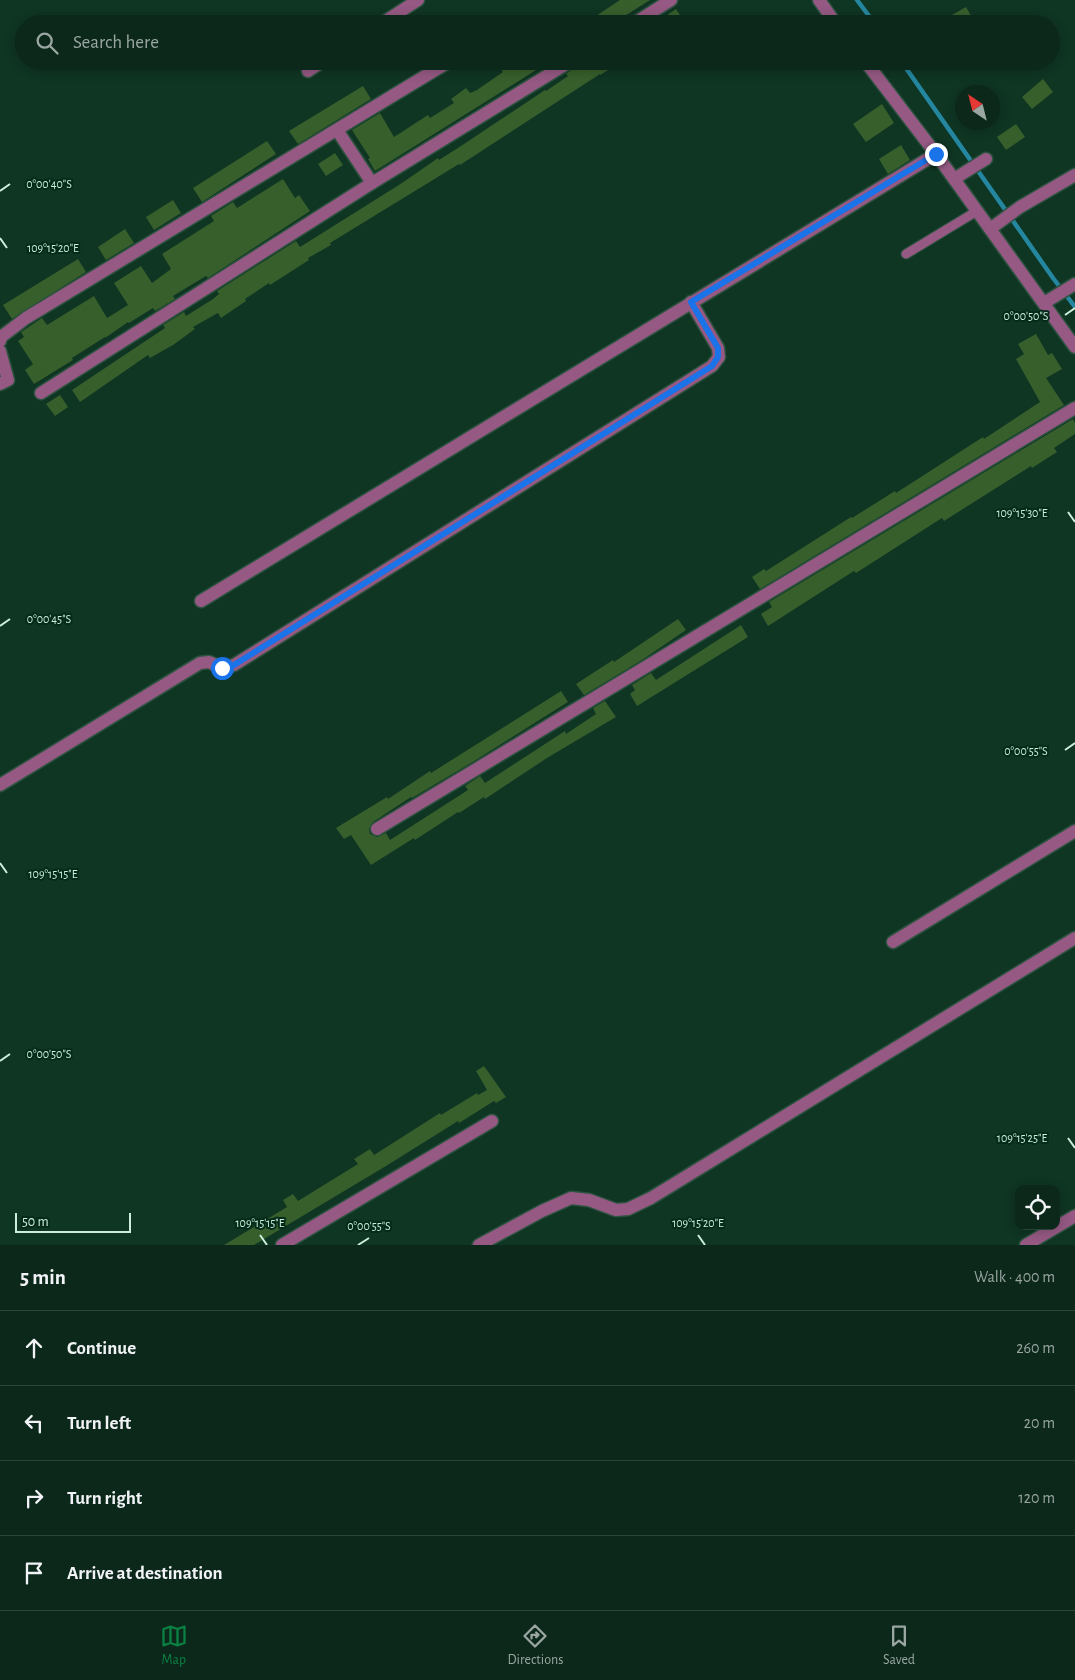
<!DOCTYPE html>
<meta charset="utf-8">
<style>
body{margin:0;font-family:"Alegreya Sans",sans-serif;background:#143023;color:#f1f3f6}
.controls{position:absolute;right:15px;bottom:15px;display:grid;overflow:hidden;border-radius:10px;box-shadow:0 2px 12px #0003}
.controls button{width:45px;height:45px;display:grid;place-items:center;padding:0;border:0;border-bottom:1px solid #2b4439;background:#0b281a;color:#f1f3f6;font:25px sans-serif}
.compass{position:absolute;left:955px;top:85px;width:45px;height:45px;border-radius:50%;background:#0b281a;box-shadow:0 2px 12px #0003;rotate:325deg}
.scale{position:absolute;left:15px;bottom:12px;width:116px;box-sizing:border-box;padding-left:5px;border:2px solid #cceeda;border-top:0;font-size:14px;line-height:18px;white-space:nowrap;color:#cceeda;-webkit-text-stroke:4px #042b1a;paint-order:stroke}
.stop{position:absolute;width:15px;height:15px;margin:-11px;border:4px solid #1a73e8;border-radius:50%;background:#fff}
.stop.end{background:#1a73e8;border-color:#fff;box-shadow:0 1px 5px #0008}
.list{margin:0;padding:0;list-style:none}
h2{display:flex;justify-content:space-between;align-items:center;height:65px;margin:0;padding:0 20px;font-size:21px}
h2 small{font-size:16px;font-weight:400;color:#9aa6a2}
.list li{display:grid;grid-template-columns:32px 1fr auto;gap:15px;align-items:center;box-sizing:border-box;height:75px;padding:0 20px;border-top:1px solid #2b4439}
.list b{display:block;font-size:19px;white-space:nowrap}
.list em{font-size:16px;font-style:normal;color:#9aa6a2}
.icon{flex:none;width:28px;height:28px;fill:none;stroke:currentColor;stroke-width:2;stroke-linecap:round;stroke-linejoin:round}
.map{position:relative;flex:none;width:1075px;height:1245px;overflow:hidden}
.search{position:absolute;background:#0b281a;box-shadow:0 2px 12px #0003;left:15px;right:15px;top:15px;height:55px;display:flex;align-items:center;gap:12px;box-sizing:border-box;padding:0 18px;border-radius:28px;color:#9aa6a2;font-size:19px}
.sheet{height:365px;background:#0b281a}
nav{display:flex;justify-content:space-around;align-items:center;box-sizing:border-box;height:70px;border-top:1px solid #2b4439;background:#0b281a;font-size:14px;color:#9aa6a2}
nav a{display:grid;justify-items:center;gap:2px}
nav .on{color:#0b8043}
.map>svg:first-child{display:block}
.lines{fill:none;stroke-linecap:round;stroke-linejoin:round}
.stream{stroke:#25869f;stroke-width:4.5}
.building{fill:#375f2c}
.service-casing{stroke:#2d5340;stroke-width:11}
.minor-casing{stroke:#2d5340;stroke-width:15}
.service{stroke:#955983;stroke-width:9}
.minor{stroke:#955983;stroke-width:12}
.route{stroke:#1a73e8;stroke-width:6}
.ticks{fill:none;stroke:#cceeda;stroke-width:2}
.ticks-label{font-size:12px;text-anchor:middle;fill:#cceeda;stroke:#042b1a;stroke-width:4;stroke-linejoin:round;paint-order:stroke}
</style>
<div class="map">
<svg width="1075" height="1245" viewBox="0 0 1075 1245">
<rect width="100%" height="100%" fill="#0f3523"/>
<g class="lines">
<!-- stream -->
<g class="stream">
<polyline points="857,0 875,24"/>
<polyline points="901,61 1053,278 1075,307"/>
</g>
</g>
<!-- building -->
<g class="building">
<polygon points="620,0 650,0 612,24 584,24"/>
<polygon points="966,7 976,24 936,24"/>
<polygon points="676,9 686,24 654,24"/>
<polygon points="512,61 549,61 533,72 375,171 368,159 370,158 352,130 380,113 394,137 428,115 430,118 454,103 451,99 466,88 470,93 477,90 503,72 501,69"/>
<polygon points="591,61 623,61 600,75 600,74 460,165 459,164 330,243 331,245 308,258 309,260 270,285 269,283 245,299 246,301 221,318 218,313 193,327 195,329 173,345 150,358 148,355 80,402 72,390 165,328 163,325 184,312 186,316 213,299 219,294 217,291 296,241 300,247 402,183 438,158 439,160 464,144 545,90 546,91 568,76 566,74 578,65 581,70 592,62"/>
<polygon points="1043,79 1053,92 1032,109 1022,97"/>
<polygon points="363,86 371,99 298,144 289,131"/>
<polygon points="882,104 894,123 866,142 853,124"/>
<polygon points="1016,124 1025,137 1006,150 997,137"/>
<polygon points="267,141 276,154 202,202 193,188"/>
<polygon points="901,145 910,160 888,174 879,159"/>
<polygon points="335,153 343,165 326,176 318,164"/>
<polygon points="283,179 295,198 299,195 310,211 208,278 206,276 173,296 175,299 155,311 153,308 129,323 128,322 105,338 105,337 72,358 73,360 34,384 25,370 33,364 18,341 24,337 21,332 42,318 47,325 94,296 107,318 128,305 114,283 141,266 152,283 171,269 162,254 214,221 211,216 233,202 237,208"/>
<polygon points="173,200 181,213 154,230 146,217"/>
<polygon points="125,229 134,243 106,260 98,247"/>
<polygon points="78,259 86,272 12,319 3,305"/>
<polygon points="1036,334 1048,355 1052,353 1062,369 1046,378 1064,405 760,589 752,577 764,569 766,571 851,517 852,518 895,491 896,493 983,437 984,439 1040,402 1016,359 1024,354 1018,344"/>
<polygon points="60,395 68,407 55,416 46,404"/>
<polygon points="1073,419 1075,423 1075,434 1054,448 1057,452 1032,468 1031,466 944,521 942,518 856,573 854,571 768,626 761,614 772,607 769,602"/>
<polygon points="678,619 686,630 642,660 584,695 576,684 613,660 614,662"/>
<polygon points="741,625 748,637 637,706 630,694 635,690 632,685 651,673 656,680"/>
<polygon points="561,691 568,702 471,763 412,798 411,797 373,822 369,829 370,834 377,837 386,833 390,840 468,790 465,786 480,776 485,783 565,731 566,734 596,714 593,708 605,701 616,717 547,758 485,799 484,797 459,813 458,812 415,840 414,838 371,865 351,835 344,839 336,828 387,797 388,799 430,771 431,773"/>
<polygon points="484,1066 506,1097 496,1103 494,1101 459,1123 458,1121 386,1166 254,1245 224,1245 287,1207 283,1200 293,1194 298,1201 358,1164 354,1159 370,1149 374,1155 440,1113 441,1115 477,1093 478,1095 487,1090 476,1071"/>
</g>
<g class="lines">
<defs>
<polyline id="service" points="906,254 977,211"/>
<g id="minor">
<polyline points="819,0 836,24"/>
<polyline points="381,24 418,0"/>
<polyline points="633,24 671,0"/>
<polyline points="865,61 936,154 1075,347"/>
<polyline points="308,71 323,61"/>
<polyline points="337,130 372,183"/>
<polyline points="954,179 986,159"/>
<polyline points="990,229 1020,207 1075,175"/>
<polyline points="1044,303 1075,284"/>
<polyline points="0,341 1,337 26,318 450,61"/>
<polyline points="0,351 8,380 0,384"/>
<polyline points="41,393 372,183 571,61"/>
<polyline points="201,601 936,154"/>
<polyline points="0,785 200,663 209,662 222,668 234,665 712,366 719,357 718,348 691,302"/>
<polyline points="377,829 1075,408"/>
<polyline points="893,942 1075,831"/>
<polyline points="282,1245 492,1121"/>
<polyline points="479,1245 542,1211 571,1198 589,1200 616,1210 628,1209 651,1198 1075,938"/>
<polyline points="1026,1245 1075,1216"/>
</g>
</defs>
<!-- service casing -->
<use href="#service" class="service-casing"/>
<!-- minor casing -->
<use href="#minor" class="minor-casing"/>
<!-- service -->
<use href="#service" class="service"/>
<!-- minor -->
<use href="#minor" class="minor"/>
</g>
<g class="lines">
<!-- route -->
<polyline class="route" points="222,668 234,665 712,366 718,357 718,348 691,302 936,154"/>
</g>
<!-- ticks -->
<path class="ticks" d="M0,191l10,-7M0,238l7,10M1065,315l10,-7M1068,512l7,10M0,626l10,-7M1065,750l10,-7M0,863l7,10M0,1061l10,-7M1068,1138l7,10M260,1235l7,10M698,1235l7,10M358,1245l11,-7"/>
<g class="ticks-label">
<text x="49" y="188">0°00'40"S</text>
<text x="53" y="252">109°15'20"E</text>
<text x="1026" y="320">0°00'50"S</text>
<text x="1022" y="517">109°15'30"E</text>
<text x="49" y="623">0°00'45"S</text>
<text x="1026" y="755">0°00'55"S</text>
<text x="53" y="878">109°15'15"E</text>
<text x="49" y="1058">0°00'50"S</text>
<text x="1022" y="1142">109°15'25"E</text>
<text x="260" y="1227">109°15'15"E</text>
<text x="698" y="1227">109°15'20"E</text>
<text x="369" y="1230">0°00'55"S</text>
</g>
</svg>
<div class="controls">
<button><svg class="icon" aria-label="locate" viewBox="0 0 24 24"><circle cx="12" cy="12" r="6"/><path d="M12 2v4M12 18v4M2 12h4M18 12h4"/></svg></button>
</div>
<svg class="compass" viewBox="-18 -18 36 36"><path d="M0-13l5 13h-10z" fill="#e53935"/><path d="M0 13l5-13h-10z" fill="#9aa6a2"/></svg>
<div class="scale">50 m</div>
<div class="stop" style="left:222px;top:668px"></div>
<div class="stop end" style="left:936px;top:154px"></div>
<div class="search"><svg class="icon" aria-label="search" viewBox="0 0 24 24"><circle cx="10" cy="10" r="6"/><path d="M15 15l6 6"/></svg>Search here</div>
</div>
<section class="sheet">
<h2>5 min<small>Walk · 400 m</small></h2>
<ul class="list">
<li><svg class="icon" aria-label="ahead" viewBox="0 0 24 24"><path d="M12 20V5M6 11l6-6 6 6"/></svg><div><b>Continue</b></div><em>260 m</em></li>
<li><svg class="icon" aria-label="left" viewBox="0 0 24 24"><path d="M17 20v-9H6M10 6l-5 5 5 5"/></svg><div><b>Turn left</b></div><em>20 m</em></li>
<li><svg class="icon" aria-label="right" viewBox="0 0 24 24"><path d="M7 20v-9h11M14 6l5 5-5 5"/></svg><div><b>Turn right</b></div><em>120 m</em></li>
<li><svg class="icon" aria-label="arrive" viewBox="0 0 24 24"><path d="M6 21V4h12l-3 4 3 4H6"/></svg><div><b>Arrive at destination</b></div></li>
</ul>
</section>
<nav>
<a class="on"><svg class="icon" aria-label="map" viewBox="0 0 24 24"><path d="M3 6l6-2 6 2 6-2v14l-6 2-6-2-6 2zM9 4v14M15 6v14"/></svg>Map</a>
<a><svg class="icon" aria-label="directions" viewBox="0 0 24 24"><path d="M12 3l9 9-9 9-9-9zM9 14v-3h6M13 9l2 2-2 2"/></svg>Directions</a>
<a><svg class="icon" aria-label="saved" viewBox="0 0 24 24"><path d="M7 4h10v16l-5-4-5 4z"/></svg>Saved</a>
</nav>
